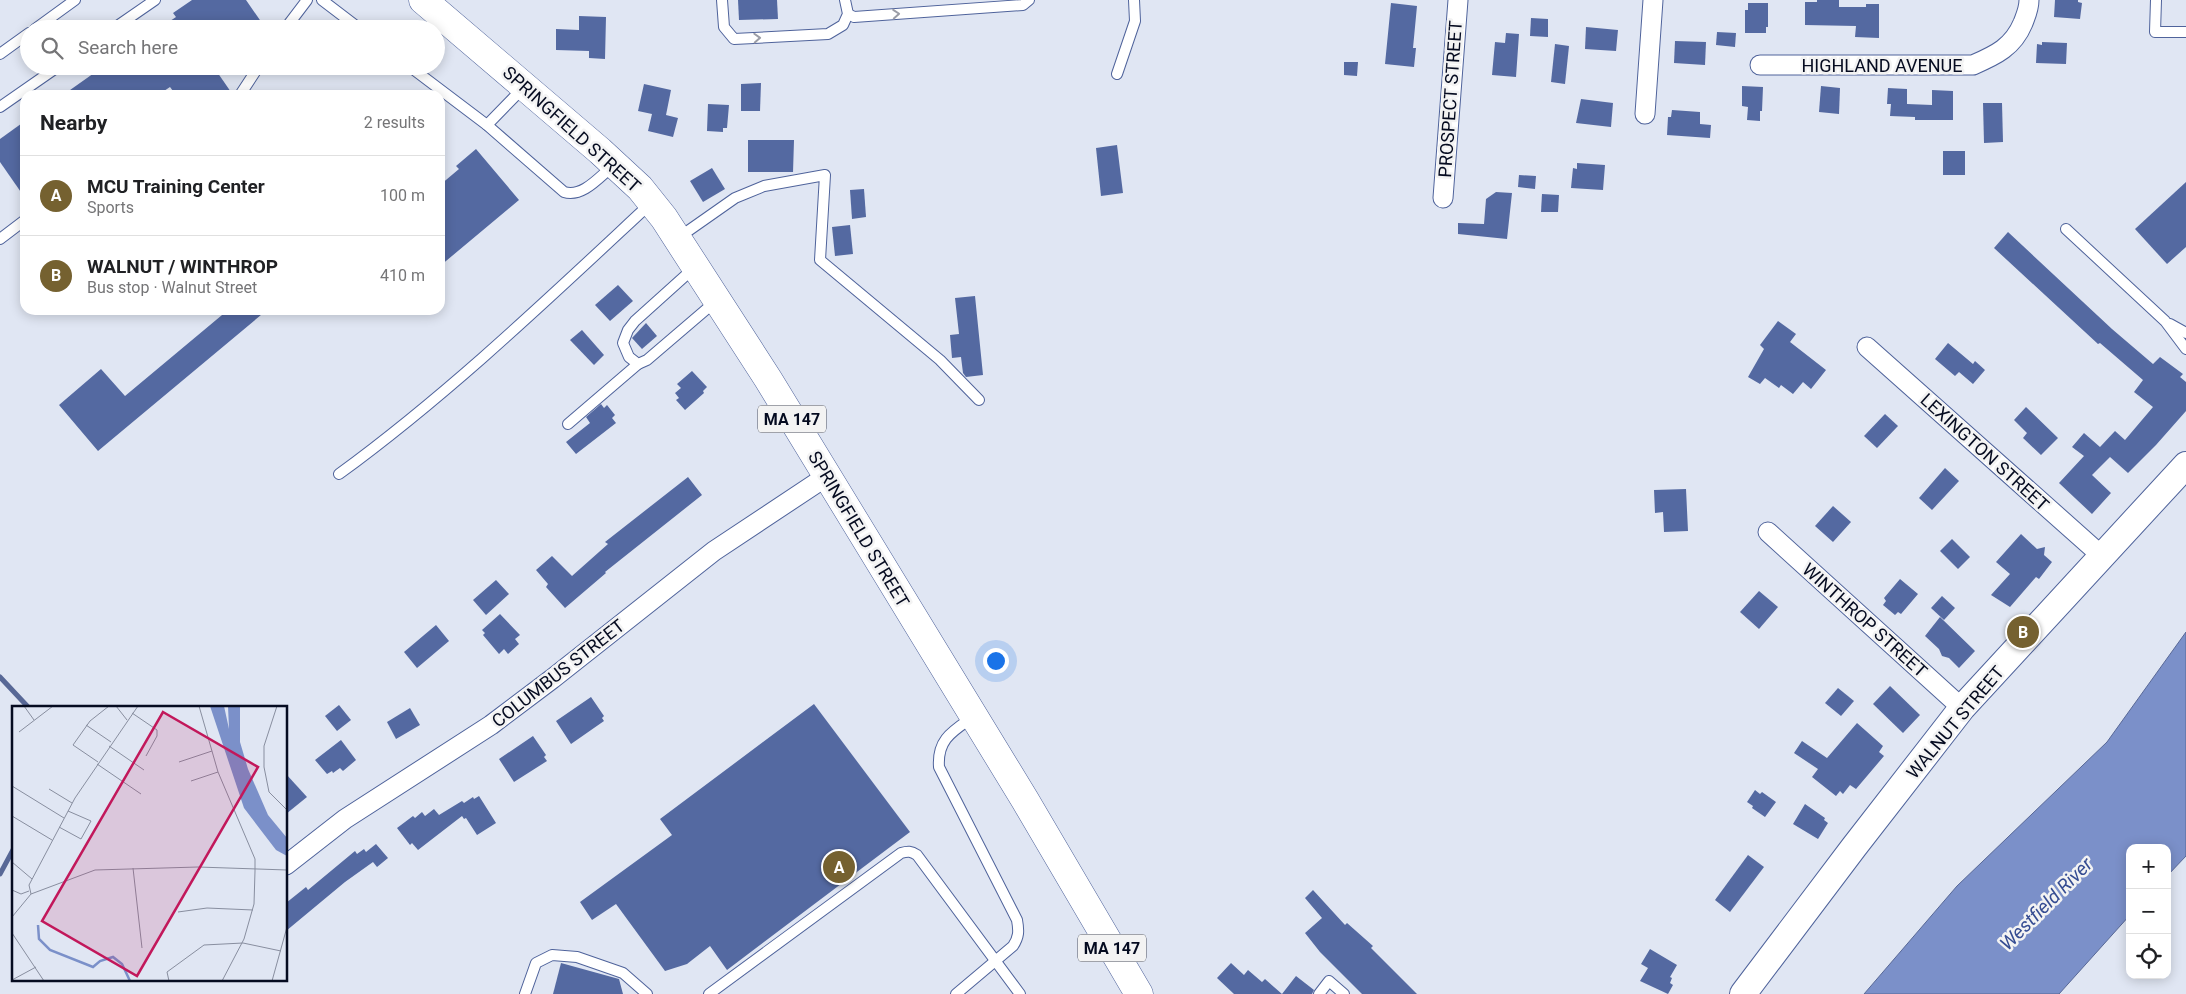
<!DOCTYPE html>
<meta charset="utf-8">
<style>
body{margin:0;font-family:Roboto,sans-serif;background:#f6f6f6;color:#202124}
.controls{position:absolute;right:15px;bottom:15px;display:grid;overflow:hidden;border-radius:10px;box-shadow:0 2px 12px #0003}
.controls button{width:45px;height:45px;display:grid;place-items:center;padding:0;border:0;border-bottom:1px solid #e0e0e0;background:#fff;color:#202124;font:25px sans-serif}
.you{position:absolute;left:995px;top:660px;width:18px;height:18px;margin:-12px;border:4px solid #fff;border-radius:50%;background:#1a73e8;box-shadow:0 0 0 8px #1a73e833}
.badge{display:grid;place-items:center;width:32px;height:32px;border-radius:50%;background:#756130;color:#fff;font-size:16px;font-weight:700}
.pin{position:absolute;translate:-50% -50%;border:2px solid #fff;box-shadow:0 1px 5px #0006}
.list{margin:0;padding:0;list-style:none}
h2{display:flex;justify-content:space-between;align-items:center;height:65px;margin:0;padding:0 20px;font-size:21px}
h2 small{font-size:16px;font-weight:400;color:#757577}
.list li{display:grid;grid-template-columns:32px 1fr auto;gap:15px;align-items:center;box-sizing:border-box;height:80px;padding:0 20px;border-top:1px solid #e0e0e0}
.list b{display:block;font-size:19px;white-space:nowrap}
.list p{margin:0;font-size:16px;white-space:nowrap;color:#757577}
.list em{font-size:16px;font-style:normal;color:#757577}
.icon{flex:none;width:28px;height:28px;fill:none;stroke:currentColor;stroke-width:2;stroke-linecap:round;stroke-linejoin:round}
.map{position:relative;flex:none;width:2186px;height:994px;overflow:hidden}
.search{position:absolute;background:#fff;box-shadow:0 2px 12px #0003;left:20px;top:20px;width:425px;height:55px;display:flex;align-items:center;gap:12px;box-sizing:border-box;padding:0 18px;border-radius:28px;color:#757577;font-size:19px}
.panel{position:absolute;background:#fff;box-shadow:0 2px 12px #0003;left:20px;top:90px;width:425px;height:225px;border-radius:15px}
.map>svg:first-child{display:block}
.water{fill:#7b90c9;stroke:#586896}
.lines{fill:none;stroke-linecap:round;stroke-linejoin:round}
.stream{stroke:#586896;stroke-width:5}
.building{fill:#5469a1}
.service-casing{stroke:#4f639b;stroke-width:12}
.minor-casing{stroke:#4f639b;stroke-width:21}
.secondary-casing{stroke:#4f639b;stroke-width:28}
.primary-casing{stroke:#4f639b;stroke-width:29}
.service{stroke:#fff;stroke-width:10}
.minor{stroke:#fff;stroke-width:19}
.secondary{stroke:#fff;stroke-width:26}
.primary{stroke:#fff;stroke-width:28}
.oneway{stroke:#9b9da6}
.labels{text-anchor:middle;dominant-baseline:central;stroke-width:5;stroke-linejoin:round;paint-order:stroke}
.shield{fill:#f3f3f3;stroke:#4c515f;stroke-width:1}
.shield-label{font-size:16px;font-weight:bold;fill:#050b20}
.street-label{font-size:18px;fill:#050b20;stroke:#f3f3f3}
.water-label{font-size:19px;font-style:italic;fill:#354c92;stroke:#f3f3f3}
.inset-river{fill:none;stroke:#7b90c9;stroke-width:2.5}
.inset-road{fill:none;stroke:#888e9f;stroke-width:1}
.view{fill:#c2185b;fill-opacity:0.15;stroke:#c2185b;stroke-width:2.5}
.inset-edge{fill:none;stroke:#050b20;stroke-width:2.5}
</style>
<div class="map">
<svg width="2186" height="994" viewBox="0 0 2186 994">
<rect width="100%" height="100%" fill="#e0e6f3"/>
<!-- water -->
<polygon class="water" points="2186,632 2186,856 2167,876 2167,848 2130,848 2130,915 2059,994 1864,994 1957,886 2107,742"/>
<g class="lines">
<!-- stream -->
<g class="stream">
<polyline points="0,677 29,708"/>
<polyline points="0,874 14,848"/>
</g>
</g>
<!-- building -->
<g class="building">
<polygon points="192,0 246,0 262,23 254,29 158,29 176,17 173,13"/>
<polygon points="738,0 777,0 778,19 739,20"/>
<polygon points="1817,0 1839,0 1839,7 1866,7 1866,4 1879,4 1879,38 1855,37 1856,26 1805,25 1805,2 1817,2"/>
<polygon points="2055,0 2078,0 2078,2 2082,3 2080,19 2054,17"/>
<polygon points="1391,3 1417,6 1413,48 1416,48 1414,67 1385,64"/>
<polygon points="1748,3 1768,3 1768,27 1766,27 1766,33 1745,33 1745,10 1748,10"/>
<polygon points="579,16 606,17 605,59 589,58 589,51 556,50 556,29 579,30"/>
<polygon points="1531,18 1548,19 1548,37 1530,36"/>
<polygon points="1586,27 1618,30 1616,51 1585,49"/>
<polygon points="1717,32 1736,33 1735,47 1716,45"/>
<polygon points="1506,33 1519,34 1516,77 1492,75 1495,42 1505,43"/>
<polygon points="1675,41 1706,42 1705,65 1674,63"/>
<polygon points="2042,42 2067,43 2066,64 2036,63 2037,44 2042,45"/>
<polygon points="1555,44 1569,46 1565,84 1551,82"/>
<polygon points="1344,62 1358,62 1357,76 1344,75"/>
<polygon points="104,66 213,66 233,95 176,95 170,87 158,95 63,95"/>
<polygon points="761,83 760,111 741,111 741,84"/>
<polygon points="644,84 671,90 666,115 678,118 673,137 648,131 652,114 638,111"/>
<polygon points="1742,86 1763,87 1762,111 1760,111 1760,121 1747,120 1748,107 1742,106"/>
<polygon points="1821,86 1840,88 1839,114 1819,112"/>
<polygon points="1888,88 1907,89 1907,104 1932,105 1932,90 1953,91 1953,120 1915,120 1915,117 1890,116 1891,104 1887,104"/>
<polygon points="1581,99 1613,103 1611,127 1576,123"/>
<polygon points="1983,103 2002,103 2003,142 1984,143"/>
<polygon points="708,104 729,105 727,128 723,128 723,132 707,131"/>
<polygon points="1672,110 1700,112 1700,124 1711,125 1710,138 1667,135 1668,117 1671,117"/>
<polygon points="25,121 25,198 0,162 0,139"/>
<polygon points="748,140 794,140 793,172 748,172"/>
<polygon points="1117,145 1123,193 1101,196 1096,148"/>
<polygon points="476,149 519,200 440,266 440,185 459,169 456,166"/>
<rect x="1943" y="151" width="22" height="24"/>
<polygon points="1577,163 1605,165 1603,190 1571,188 1573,168 1577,169"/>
<polygon points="712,168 725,189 703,202 690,181"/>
<polygon points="1519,175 1536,176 1535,189 1518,187"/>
<polygon points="2186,182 2186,247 2167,264 2135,229"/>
<polygon points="864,189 866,217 852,219 850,190"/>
<polygon points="1496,192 1512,193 1507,239 1458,234 1458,223 1484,224 1486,199"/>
<polygon points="1542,194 1559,195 1558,212 1541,212"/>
<polygon points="850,225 853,254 835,256 832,227"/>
<polygon points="2008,232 2112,329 2153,364 2160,357 2183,374 2180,377 2186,382 2186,411 2156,445 2128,473 2110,457 2092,475 2111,493 2092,514 2059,483 2084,456 2072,447 2084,433 2100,447 2115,431 2125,440 2153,407 2134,392 2143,380 2100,343 2098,344 1994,248"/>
<polygon points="618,285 633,301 610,321 595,305"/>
<polygon points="975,296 983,375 966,377 963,373 961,357 952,358 950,335 959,334 955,298"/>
<polygon points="228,310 267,310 98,451 59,405 101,369 125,396"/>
<polygon points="1778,321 1796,334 1790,342 1826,370 1811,389 1803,382 1793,394 1781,385 1779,388 1765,378 1760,384 1748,377 1764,349 1760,345"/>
<polygon points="646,323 657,336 642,349 632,338"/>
<polygon points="582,330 604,355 594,365 570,340"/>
<polygon points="1948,343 1973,364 1975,361 1985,370 1973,384 1959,372 1955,376 1935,359"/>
<polygon points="692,371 707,387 703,391 704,393 685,410 676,400 679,398 675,393 681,388 677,384"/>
<polygon points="601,404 604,408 607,405 615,415 612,418 616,423 576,454 566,442 590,423 586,417"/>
<polygon points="2026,407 2058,438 2041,455 2023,438 2027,433 2014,420"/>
<polygon points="1885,414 1898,426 1877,448 1864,436"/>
<polygon points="1945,468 1959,481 1932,510 1919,498"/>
<polygon points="688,477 702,495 605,572 606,573 565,608 546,587 548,584 536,570 552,556 572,576 608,544 605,542"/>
<polygon points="1686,489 1688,531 1664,532 1663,512 1655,513 1654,490"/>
<polygon points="1833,506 1851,522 1833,542 1815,526"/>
<polygon points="2021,534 2037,549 2045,547 2044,555 2052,562 2039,579 2036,577 2010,607 1991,595 2010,574 1996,562"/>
<polygon points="1952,539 1970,557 1958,569 1940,551"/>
<polygon points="1900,579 1918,594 1901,614 1898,612 1895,615 1883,605 1886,601 1884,598"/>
<polygon points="496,580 509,594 486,615 473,600"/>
<polygon points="1759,591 1778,607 1759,629 1740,612"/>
<polygon points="1942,596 1955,608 1944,620 1931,608"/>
<polygon points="500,614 520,635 515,639 519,644 508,654 504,649 499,654 483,635 485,633 482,630"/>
<polygon points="1940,617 1975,651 1959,668 1949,658 1942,656 1939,649 1925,636"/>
<polygon points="436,625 449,641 417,668 404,652"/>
<polygon points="1890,686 1920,715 1903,733 1873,704"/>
<polygon points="1838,688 1854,701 1841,716 1825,703"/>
<polygon points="591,697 604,716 602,718 604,721 571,744 556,721"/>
<polygon points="814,704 910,832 727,970 710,946 687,964 665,971 616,904 592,920 580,902 672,835 660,819"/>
<polygon points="339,705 351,720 337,731 325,716"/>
<polygon points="410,708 420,725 396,739 387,722"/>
<polygon points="1857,723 1883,746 1879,752 1884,756 1856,789 1850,785 1843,794 1840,791 1836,796 1812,777 1818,769 1794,753 1802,741 1827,758"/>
<polygon points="533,736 546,755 544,757 547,761 514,782 499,759"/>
<polygon points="341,740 356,760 343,771 340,768 333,773 332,771 327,774 315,760"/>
<polygon points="286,774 307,797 286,814"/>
<polygon points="1755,790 1760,794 1762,792 1776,802 1765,817 1752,808 1753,806 1747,802"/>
<polygon points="479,796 496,823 477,835 466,818 464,819 462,816 418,850 412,843 410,845 397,828 413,816 415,818 422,812 425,816 434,809 439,815 462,801 464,803 473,797 474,799"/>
<polygon points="1805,804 1825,818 1824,820 1828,823 1818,839 1793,824"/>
<polygon points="376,844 388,858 377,867 373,862 345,882 286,931 286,903 306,887 308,890 355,851 357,854 364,849 366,852"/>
<polygon points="1748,855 1764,867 1730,912 1715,900"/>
<polygon points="1313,890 1345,925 1347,923 1373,946 1371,948 1417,994 1362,994 1320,952 1305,933 1322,918 1305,898"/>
<polygon points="1650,949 1677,965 1670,977 1672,978 1670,983 1673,985 1668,994 1640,981 1648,968 1641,964"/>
<polygon points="561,963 619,979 623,994 553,994"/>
<polygon points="1231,963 1244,975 1248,970 1262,982 1265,979 1282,994 1296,976 1314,990 1312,994 1234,994 1217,978"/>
</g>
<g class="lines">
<defs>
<g id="service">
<polyline points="322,0 360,29"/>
<polyline points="722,0 724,27 734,39 828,34 843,25 848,14 845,0"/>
<polyline points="2156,0 2155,32 2186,32"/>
<polyline points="848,14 854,17 1023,5 1029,0"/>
<polyline points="35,29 75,0"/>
<polyline points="113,29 155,0"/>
<polyline points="285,29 307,0"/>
<polyline points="0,54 29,33"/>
<path d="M409,66l78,59 77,67c19,6 36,-16 50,-27"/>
<polyline points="1117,74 1135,21 1134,0"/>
<polyline points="240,95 259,66"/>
<polyline points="0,107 59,66"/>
<polyline points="487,125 524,87"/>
<polyline points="2066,229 2165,321 2186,349"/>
<polyline points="678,238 735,198 764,186 825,175 820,260 940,360 979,400"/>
<polyline points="0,239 25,220"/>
<polyline points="695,267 635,321 628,330 623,343 629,357 638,364 647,360 716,301"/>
<polyline points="2170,324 2186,333"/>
<polyline points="568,424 638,364"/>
<path d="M339,474c111,-81 211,-177 312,-271"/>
<polyline points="525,994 536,963 552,955 577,957 623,973 647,994"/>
<path d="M709,994l192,-141c7,-2 10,-2 16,2l103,139"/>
<path d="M956,994l57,-48c6,-9 6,-15 4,-26l-78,-153c-2,-28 14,-36 34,-50"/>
<polyline points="1319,994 1329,981 1344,994"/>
</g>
<g id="minor">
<path d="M1760,65h213c23,-10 40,-18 50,-42 3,-8 6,-14 6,-23"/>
<polyline points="1645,114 1653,0"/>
<polyline points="1443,198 1458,0"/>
<polyline points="1867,347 2103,557"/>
<polyline points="1768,532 1962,708"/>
<polyline points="286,865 345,819 491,725 552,679 714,551 827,476"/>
</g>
<polyline id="secondary" points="1743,994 1854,847 1962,708 2186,465"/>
<polyline id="primary" points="423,0 600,151 640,188 664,218 768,379 1025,800 1139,994"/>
</defs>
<!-- service casing -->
<use href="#service" class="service-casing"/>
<!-- minor casing -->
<use href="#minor" class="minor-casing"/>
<!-- secondary casing -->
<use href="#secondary" class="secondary-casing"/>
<!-- primary casing -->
<use href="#primary" class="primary-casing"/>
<!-- service -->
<use href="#service" class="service"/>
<!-- minor -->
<use href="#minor" class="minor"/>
<!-- secondary -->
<use href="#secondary" class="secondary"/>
<!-- primary -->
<use href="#primary" class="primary"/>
</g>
<!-- one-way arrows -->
<defs><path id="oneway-chevron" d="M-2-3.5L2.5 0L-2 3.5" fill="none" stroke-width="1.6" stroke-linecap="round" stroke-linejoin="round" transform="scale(1.25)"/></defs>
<g class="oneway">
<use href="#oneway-chevron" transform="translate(896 14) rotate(-4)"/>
<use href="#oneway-chevron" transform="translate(757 38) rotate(-3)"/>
</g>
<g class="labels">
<!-- shield labels -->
<g class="shield">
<rect x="758" y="405.5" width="68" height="27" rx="4"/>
<rect x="1078" y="934.5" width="68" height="27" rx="4"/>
</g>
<g class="shield-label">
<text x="792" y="419">MA 147</text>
<text x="1112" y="948">MA 147</text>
</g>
<!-- street labels -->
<g class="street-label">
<text x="1882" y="65">HIGHLAND AVENUE</text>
<text transform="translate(1450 99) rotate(-86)">PROSPECT STREET</text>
<text transform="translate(572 129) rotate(42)">SPRINGFIELD STREET</text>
<text transform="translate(1985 452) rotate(42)">LEXINGTON STREET</text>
<text transform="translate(859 529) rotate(59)">SPRINGFIELD STREET</text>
<text transform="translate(1865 620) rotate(42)">WINTHROP STREET</text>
<text transform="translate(558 673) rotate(-38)">COLUMBUS STREET</text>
<text transform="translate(1955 722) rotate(-50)">WALNUT STREET</text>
</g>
<!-- water labels -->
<g class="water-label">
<text transform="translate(2046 904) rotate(-45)">Westfield River</text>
</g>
</g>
<!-- overview -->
<g transform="translate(12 706)">
<rect width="275" height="275" fill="#e0e6f3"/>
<path d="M198,0h14l5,23 -1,-23h12v36l8,27 20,46 19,23v18l-11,-6 -32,-42z" fill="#7b90c9"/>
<path class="inset-river" d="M26,219l1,14 11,11 43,17 7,-6 13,-4 9,7 8,17"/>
<path class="inset-road" d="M12,0l10,14M104,0l11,14M187,0l19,66 37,87v12M265,0l-13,40v21l5,25 18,18M120,7l25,17v6l-11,20M74,19l25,17M7,26l34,-26M97,40l35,24M86,56l-25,-17 17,-24 19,-15M167,56l33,-11M85,58l44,30M179,75l27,-9M0,80l52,32M37,83l23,14M0,110l40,24M47,121l22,12 10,-18 -23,-10M0,156l20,17M121,162l9,80M0,184l9,4 8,-3M19,188l-2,-9 46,-87 63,-92M166,206l29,-4 46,2M0,211l19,-23 64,-24 103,-3 89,3M0,227l32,48M0,274l24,-13M157,275l-2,-9 37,-27 39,-2 38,8M210,275l22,-42 10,-35 1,-33M260,275l15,-54"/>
<path class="view" d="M151,6l95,55 -121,209 -95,-55z"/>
<rect width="275" height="275" class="inset-edge"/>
</g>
</svg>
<div class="controls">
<button>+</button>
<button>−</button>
<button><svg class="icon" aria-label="locate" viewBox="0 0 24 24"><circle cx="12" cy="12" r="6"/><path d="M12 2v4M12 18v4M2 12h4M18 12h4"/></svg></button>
</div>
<div class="you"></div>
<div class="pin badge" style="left:839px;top:867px">A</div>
<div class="pin badge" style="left:2023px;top:632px">B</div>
<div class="search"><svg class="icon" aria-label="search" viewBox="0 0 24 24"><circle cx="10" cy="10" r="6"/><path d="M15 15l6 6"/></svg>Search here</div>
<section class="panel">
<h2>Nearby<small>2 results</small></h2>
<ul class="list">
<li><span class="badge">A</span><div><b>MCU Training Center</b><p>Sports</p></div><em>100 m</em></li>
<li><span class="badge">B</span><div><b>WALNUT / WINTHROP</b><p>Bus stop · Walnut Street</p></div><em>410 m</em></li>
</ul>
</section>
</div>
